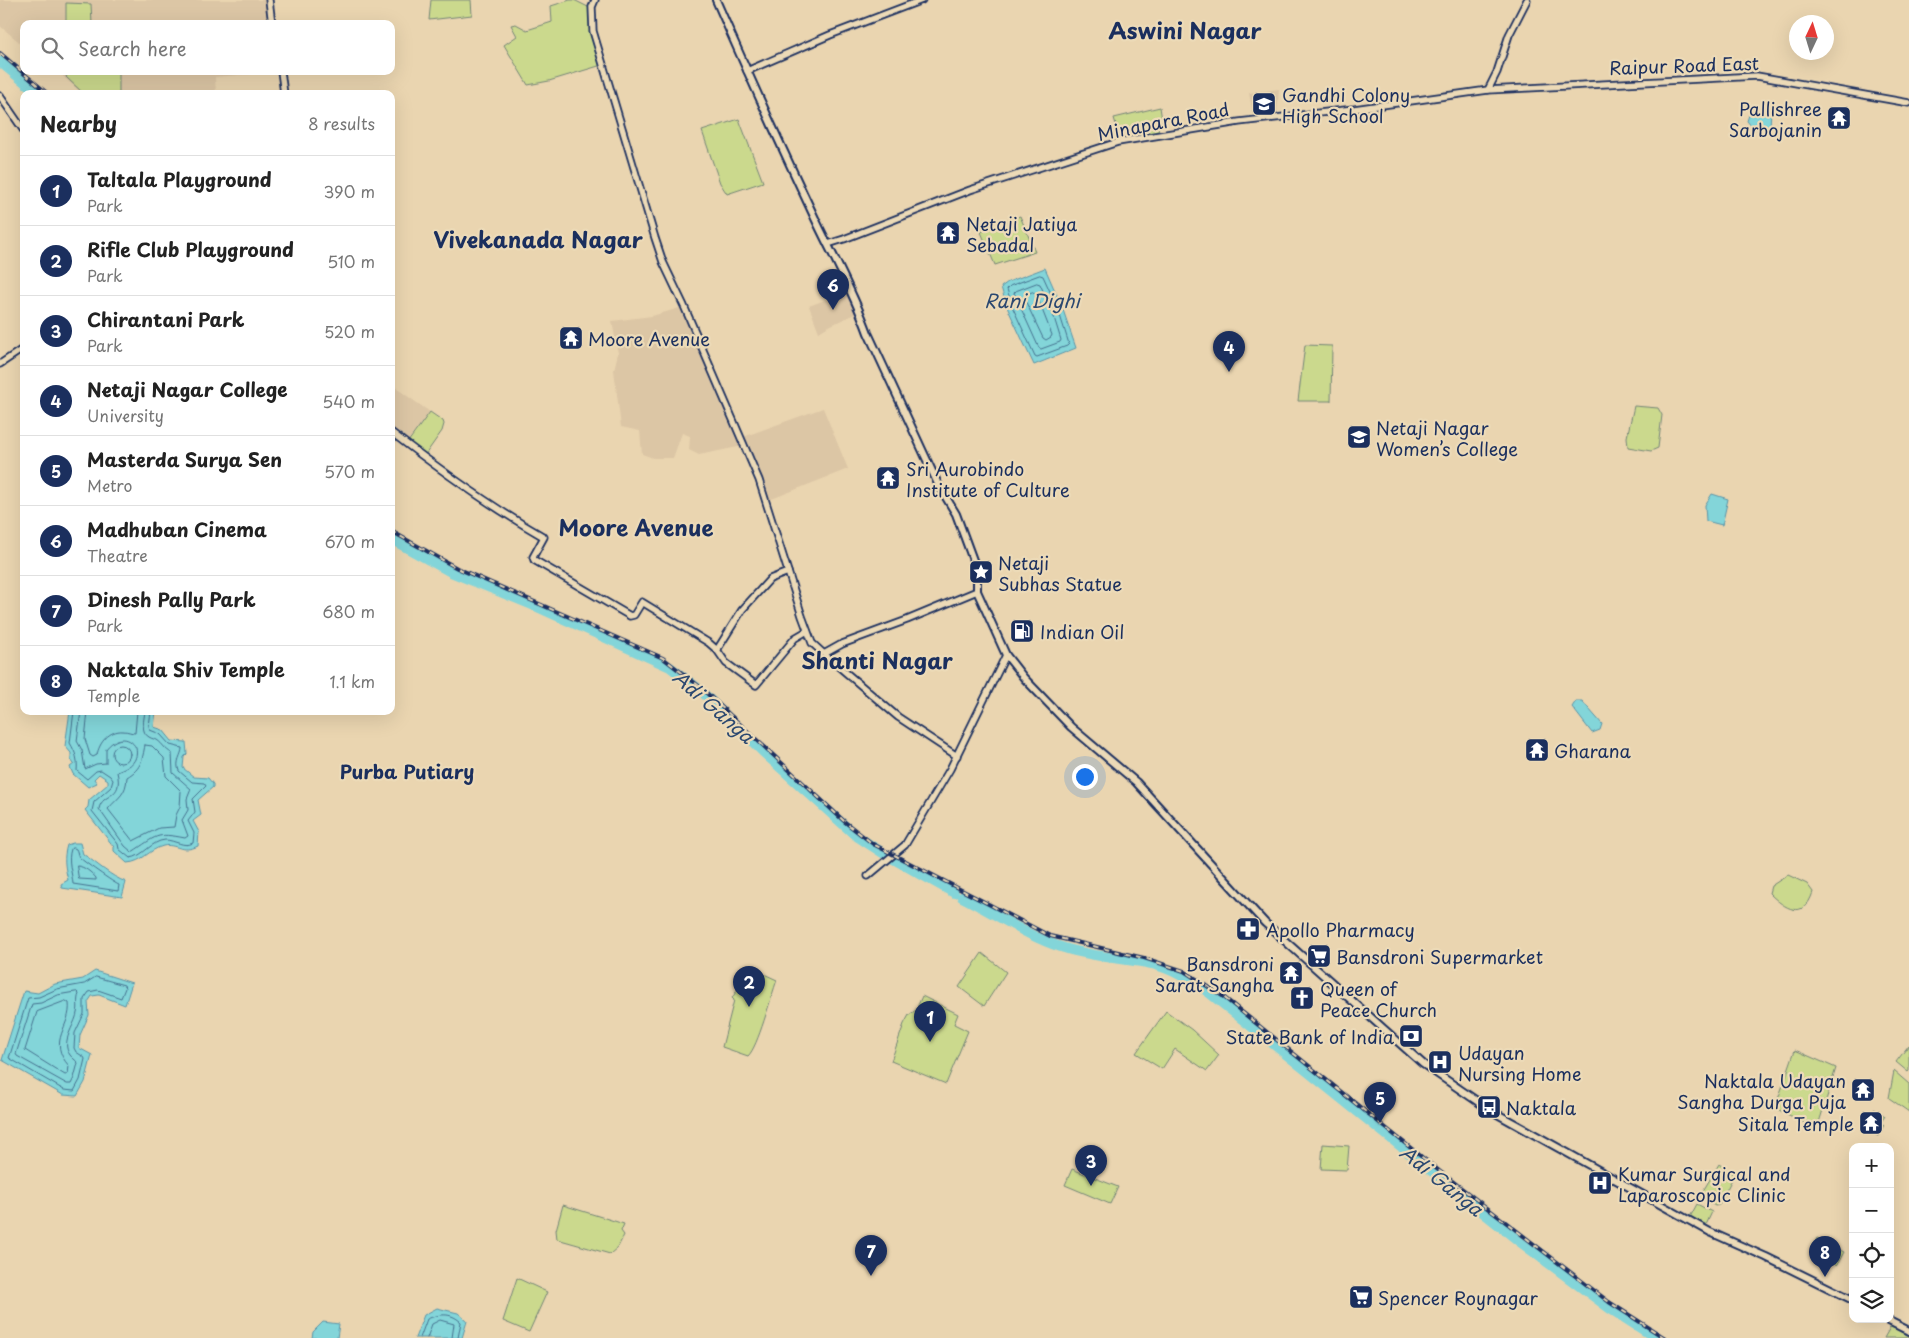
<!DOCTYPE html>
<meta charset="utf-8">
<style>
body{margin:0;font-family:"Playpen Sans",sans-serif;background:#f2f2f2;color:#222}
.controls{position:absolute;right:15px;bottom:15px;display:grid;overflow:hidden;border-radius:10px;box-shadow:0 5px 20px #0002}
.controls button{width:45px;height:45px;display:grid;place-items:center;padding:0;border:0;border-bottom:1px solid #e0e0e0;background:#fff;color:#222;font:25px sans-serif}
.compass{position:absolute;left:1789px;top:15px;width:45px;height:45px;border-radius:50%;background:#fff;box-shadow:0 5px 20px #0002;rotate:4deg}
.you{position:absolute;left:1084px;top:776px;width:18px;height:18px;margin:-12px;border:4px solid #fff;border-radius:50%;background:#1a73e8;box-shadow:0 0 0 8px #1a73e833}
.badge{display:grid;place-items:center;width:32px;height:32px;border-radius:50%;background:#1b2f5e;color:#fff;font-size:16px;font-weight:700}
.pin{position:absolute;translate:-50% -41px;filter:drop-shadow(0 1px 2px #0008)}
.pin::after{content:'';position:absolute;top:26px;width:18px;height:15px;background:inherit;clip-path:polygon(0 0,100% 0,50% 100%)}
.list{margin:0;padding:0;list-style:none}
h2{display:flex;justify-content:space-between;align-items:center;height:65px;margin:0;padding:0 20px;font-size:21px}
h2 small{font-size:16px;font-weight:400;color:#767676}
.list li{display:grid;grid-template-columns:32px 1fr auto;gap:15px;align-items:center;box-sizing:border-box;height:70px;padding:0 20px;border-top:1px solid #e0e0e0}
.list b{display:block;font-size:19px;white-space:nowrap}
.list p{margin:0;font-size:16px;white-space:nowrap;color:#767676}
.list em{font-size:16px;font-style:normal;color:#767676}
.icon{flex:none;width:28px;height:28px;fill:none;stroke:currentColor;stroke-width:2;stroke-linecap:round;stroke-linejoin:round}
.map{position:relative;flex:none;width:1909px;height:1338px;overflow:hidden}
.search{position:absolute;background:#fff;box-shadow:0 5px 20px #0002;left:20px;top:20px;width:375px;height:55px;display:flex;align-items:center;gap:12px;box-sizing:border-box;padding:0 18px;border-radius:10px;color:#767676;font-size:19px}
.panel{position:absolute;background:#fff;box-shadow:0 5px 20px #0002;left:20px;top:90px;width:375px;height:625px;border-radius:10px}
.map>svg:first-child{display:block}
.built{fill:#dcc6a5}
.green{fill:#cbd98d;stroke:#738476}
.water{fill:#83d5d9;stroke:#5993a8}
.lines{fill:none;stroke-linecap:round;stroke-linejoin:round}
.shore{stroke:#45718f;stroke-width:1}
.river{stroke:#83d5d9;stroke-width:10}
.secondary-casing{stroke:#1b2f5e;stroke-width:9}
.primary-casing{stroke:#1b2f5e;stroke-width:10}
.secondary{stroke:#ecdab7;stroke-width:5.5}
.primary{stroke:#ecdab7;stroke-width:6}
.rail-casing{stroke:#1b2f5e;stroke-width:4}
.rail{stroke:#ecdab7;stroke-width:2;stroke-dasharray:5.5;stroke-linecap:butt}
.labels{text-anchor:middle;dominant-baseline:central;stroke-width:4.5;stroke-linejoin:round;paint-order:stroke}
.street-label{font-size:18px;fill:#1b2f5e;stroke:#ecdab7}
.poi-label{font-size:18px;fill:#1b2f5e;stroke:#ecdab7;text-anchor:start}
.water-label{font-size:19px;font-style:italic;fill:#2b4870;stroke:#ecdab7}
.neighbourhood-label{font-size:19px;font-weight:bold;fill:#1b2f5e;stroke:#ecdab7}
.district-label{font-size:22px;font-weight:bold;fill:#1b2f5e;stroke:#ecdab7}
</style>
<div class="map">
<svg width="1909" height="1338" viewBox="0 0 1909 1338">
<rect width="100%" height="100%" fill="#ead5b0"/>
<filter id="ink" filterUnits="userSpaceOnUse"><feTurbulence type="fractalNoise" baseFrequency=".02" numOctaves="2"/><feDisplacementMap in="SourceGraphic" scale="10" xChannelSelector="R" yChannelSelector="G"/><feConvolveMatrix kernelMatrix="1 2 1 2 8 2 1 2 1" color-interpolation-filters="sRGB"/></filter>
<g filter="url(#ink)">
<!-- built -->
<g class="built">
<polygon points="0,0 267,0 271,24 24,24 24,46 0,26"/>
<polygon points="57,71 278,71 278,72 215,77 216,94 83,94"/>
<polygon points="1279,89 1277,115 1254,119 1249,93"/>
<polygon points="849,291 859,312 827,327 819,332 809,306"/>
<polygon points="683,307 743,446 699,455 689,450 690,436 682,433 673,458 653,458 642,454 640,431 621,427 614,370 618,353 612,321 652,316"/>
<polygon points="391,382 396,388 430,412 407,442 391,430"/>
<polygon points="823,408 848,469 769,500 743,437"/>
</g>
<!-- green -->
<g class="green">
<polygon points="431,0 471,0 472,15 429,20"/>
<polygon points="570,0 574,0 590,8 591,31 602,65 549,81 528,85 504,45 517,36 511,25 516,24 527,30 552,22 551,6"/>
<polygon points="66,3 91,4 92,24 66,24"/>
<polygon points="69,71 115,71 119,73 119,94 84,94 66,77"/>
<polygon points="1160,107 1162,120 1157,122 1159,132 1120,138 1114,118"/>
<polygon points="739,119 763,182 727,194 720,183 702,131"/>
<polygon points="1020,216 1035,252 995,265 981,232"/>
<polygon points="1305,345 1332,346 1331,401 1298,401"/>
<polygon points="1634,406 1658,408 1662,415 1658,448 1651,451 1628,447 1627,437"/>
<polygon points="430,412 443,421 444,424 442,431 425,455 408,442"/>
<path d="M1788,875l19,9 6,8c-9,29 -28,17 -44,1l2,-7z"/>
<polygon points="982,953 1006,972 984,1006 959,987"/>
<path d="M749,967l28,13c-6,16 -19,67 -29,76l-26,-9 12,-47 -2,-2 8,-12 7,2 5,-9 -7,-4z"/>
<polygon points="922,996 958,1014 954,1024 968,1031 946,1084 891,1061 904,1024 909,1015 916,1010"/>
<polygon points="1166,1011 1192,1030 1219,1055 1207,1071 1175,1049 1162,1069 1136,1053"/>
<polygon points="1909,1045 1909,1071 1908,1072 1896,1062"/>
<polygon points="1795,1050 1836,1068 1817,1129 1775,1108"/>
<polygon points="1894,1071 1909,1084 1909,1112 1889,1098"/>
<polygon points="1874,1109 1885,1116 1881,1122 1884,1125 1878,1136 1862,1127"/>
<polygon points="1323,1144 1349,1146 1347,1170 1321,1169"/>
<polygon points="1719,1164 1734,1175 1719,1205 1715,1206 1700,1196"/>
<polygon points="1072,1169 1118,1187 1110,1204 1065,1185"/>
<polygon points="1697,1204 1712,1212 1706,1225 1690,1217"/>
<polygon points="563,1205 624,1224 621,1231 624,1235 618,1247 610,1254 557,1239 556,1230"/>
<polygon points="1817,1238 1844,1252 1837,1265 1811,1250"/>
<polygon points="517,1278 547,1292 529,1332 503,1321"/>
<polygon points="1891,1326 1909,1337 1909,1338 1884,1338"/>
</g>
<!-- water -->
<g class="water">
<polygon points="1764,106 1771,109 1770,128 1754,129 1747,121 1750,112 1760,112"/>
<polygon points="1045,268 1062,307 1076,348 1034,365 1007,307 1001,287 1008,282"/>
<polygon points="1712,494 1728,499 1722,525 1706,521 1705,505"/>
<polygon points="1576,701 1582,701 1602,724 1600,730 1592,733 1572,707"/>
<path d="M70,711h86l-2,16 9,3 9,11 14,1 1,12 -3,3 -1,11 11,9 14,1 5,6v3l-15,13 3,15 -8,6 6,11 -1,14c-16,8 -22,-3 -35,0 -15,4 -20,16 -36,17l-13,-12v-4l-29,-37 3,-3 1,-7 19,-16v-4l-9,-6 -5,5 3,4 -9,4 -15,-13 -3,-7 4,-3 -3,-4v-7l-6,-7z"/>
<path d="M73,843h7l3,11c15,10 27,22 43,28l-4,15 -60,-9 -1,-4 7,-4c-3,-12 -5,-22 -1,-35z"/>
<polygon points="95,971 132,983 125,1005 99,995 92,996 88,1002 89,1015 80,1035 79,1048 92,1055 85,1082 77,1096 63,1095 2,1060 24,991 38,993 55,984 83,979"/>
<polygon points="437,1308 458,1313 467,1321 462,1338 415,1338 424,1315"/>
<polygon points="323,1322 339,1324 337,1338 312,1338 313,1332"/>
</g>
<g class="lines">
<!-- shore -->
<g class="shore">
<polygon points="1040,275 1043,276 1058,309 1069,344 1067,346 1037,357 1035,356 1012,306 1007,289 1010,286"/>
<polygon points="1037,283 1040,284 1052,311 1061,340 1060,342 1041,349 1039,348 1014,293 1016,291"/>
<polygon points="1033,292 1036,294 1052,335 1051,337 1046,340 1043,338 1024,298 1025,295"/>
<path d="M74,711l-4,32c6,10 8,17 7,28l10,8 9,-8 5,-1 9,6 3,4 -2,7 -17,15 -2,9 26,33 1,5 11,9c13,-1 21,-17 35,-18 10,0 19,8 28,3l1,-10 -6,-12 7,-9 -2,-13 13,-13 -2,-3 -12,-1 -13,-11c-4,-10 3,-16 3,-23l-12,-3 -10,-11 -10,-4 -1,-4 2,-15"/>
<path d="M81,711l-4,30 5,9 3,19 11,-5 10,-1v-14c8,-11 23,-15 30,-1 3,14 -8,20 -19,24 7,28 -15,20 -18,37l26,37 7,6c25,-16 23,-20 53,-14l3,-2 -6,-16 6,-10 -1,-11 4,-10 -18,-16 -1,-20c-7,-3 -9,-9 -15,-13 -2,-1 -5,-1 -8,-3 -9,-5 -5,-17 -4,-26"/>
<path d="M88,711l-3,28 5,16 3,2 4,-2c2,-12 12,-25 26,-24 5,0 8,2 12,2l2,-22"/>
<circle cx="121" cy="754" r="9"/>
<path d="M145,745l7,1 12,12 2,18 15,15 -1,16 -4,8 -2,12 -15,1 -26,13 -25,-32c11,-13 18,-14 19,-32 15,-9 15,-17 18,-32z"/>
<path d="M74,848l2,1c1,1 2,7 3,8 1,2 36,27 40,28l-1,6 -45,-7c-1,-12 -6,-23 -2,-35z"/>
<path d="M77,866c7,0 15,7 19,12v2l-17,-1z"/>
<polygon points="96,977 124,985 125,988 121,998 98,990 89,992 84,999 84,1014 75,1033 74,1048 76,1052 84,1057 85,1059 80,1080 74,1091 64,1090 9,1058 28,998 39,997 57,989 84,984"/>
<path d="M77,992l2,2c-3,7 0,12 -2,19 -2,13 -17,28 -7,42 2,3 6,5 8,8l-4,15 -3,6h-4l-50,-28 -1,-2 16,-50 9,-1 17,-8z"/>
<path d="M66,1001l3,2c3,24 -23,37 0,63l-1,8 -3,1 -40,-25 12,-38z"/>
<path d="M420,1338l7,-19c13,-5 23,-7 34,3l-3,16"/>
<polyline points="427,1338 432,1324 440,1320 454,1324 452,1338"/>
</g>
<!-- river -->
<g class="river">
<polyline points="0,62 39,94"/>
<polyline points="391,539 451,572 535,606 670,667 700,690 763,752 855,835 886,855 954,893"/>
<path d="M962,897c33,16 64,39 99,50 29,10 61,11 91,17 20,5 38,16 55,27l313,251 89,66 47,30"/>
</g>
<defs>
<g id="secondary">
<polyline points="269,0 272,24"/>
<polyline points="595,0 592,7 593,31 655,238 663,262 684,306 759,480 802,616 812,643 824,654 898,717 957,756"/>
<polyline points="281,71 284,94"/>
<polyline points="747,71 830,35 922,0"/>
<polyline points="1488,90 1497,72 1509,35 1527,0"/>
<polyline points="0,96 24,131"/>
<polyline points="828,244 844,239 970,190 1118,142 1239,122 1354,109 1488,90 1757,76 1909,103"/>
<polyline points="0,364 24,348"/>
<path d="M391,432c49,38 99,74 153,105l-11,20 1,3 96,56 4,-1 8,-13 67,41 8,7 9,13 30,22 39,-47 12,-7"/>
<polyline points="717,650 742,610 770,579 788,572"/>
<polyline points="824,654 842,644 907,620 977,591"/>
<polyline points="868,876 905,845 950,769 1006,655"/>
</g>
<g id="primary">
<path d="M716,0c31,71 63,142 96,212 19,41 41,79 56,121l70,151 18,30 21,57v20l29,64 18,23 47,49 65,55 129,141 158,141 67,46 220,122 56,25 87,43"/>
<polyline points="1885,1319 1909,1331"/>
</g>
</defs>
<!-- secondary casing -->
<use href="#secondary" class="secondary-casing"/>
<!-- primary casing -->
<use href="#primary" class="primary-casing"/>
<!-- secondary -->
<use href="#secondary" class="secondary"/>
<!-- primary -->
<use href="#primary" class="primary"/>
<defs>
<g id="rail">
<polyline points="0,53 48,94"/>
<polyline points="391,531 457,568 663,658 699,686 845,822 873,844 1050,936 1144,958 1184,971 1221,995 1438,1170 1609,1302 1665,1338"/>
</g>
</defs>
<!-- rail casing -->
<use href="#rail" class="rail-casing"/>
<!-- rail -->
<use href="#rail" class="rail"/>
</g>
</g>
<!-- icons -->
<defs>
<symbol id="school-square" viewBox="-11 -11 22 22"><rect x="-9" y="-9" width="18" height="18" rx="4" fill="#1b2f5e" stroke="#ecdab7"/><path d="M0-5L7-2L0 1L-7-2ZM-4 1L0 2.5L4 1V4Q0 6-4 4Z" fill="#fff"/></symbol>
<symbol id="temple-square" viewBox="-11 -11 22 22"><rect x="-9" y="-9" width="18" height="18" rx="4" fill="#1b2f5e" stroke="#ecdab7"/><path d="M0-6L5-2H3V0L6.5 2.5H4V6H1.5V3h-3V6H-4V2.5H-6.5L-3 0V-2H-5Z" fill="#fff"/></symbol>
<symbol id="university-square" viewBox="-11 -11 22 22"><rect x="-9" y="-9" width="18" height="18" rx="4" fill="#1b2f5e" stroke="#ecdab7"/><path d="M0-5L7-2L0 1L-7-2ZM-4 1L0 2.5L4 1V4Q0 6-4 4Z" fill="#fff"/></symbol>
<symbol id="sight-square" viewBox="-11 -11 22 22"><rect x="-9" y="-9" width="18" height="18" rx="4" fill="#1b2f5e" stroke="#ecdab7"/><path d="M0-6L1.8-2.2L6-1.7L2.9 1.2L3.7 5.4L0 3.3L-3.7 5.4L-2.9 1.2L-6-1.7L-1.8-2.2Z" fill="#fff"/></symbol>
<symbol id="fuel-square" viewBox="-11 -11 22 22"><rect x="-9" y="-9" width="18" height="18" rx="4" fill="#1b2f5e" stroke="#ecdab7"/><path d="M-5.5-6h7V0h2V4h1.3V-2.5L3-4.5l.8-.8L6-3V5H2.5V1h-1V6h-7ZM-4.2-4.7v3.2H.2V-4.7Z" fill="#fff"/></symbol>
<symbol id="pharmacy-square" viewBox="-11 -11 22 22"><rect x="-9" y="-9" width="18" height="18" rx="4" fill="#1b2f5e" stroke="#ecdab7"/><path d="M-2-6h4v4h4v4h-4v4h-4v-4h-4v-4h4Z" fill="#fff"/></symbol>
<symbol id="supermarket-square" viewBox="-11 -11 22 22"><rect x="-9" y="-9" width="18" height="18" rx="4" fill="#1b2f5e" stroke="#ecdab7"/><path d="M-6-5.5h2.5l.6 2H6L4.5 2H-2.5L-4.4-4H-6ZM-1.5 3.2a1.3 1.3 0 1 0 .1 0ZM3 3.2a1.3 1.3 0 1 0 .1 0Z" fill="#fff"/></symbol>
<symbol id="church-square" viewBox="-11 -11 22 22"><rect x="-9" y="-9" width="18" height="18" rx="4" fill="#1b2f5e" stroke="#ecdab7"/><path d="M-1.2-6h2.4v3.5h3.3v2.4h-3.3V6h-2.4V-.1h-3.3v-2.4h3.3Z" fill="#fff"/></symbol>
<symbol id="bank-square" viewBox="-11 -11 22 22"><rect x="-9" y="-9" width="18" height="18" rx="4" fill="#1b2f5e" stroke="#ecdab7"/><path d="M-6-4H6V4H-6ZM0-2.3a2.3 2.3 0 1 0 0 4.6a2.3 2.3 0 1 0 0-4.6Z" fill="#fff"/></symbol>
<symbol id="hospital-square" viewBox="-11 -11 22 22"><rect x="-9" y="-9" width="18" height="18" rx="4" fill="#1b2f5e" stroke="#ecdab7"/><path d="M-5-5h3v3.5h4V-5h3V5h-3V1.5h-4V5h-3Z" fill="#fff"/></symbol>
<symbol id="bus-square" viewBox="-11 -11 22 22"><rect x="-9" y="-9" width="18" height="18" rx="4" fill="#1b2f5e" stroke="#ecdab7"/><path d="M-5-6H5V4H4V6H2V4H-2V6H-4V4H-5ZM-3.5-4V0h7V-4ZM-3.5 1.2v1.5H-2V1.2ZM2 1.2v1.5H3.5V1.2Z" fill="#fff"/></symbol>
</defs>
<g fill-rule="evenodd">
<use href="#school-square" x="1250" y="90" width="28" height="28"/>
<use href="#temple-square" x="1825" y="104" width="28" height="28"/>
<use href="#temple-square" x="934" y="219" width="28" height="28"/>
<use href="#temple-square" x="557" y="324" width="28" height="28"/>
<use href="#university-square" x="1345" y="423" width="28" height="28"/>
<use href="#temple-square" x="874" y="464" width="28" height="28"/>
<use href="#sight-square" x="967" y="558" width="28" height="28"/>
<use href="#fuel-square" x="1008" y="617" width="28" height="28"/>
<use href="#temple-square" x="1523" y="736" width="28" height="28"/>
<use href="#pharmacy-square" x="1234" y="915" width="28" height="28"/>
<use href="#supermarket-square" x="1305" y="942" width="28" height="28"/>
<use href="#temple-square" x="1277" y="959" width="28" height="28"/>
<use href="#church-square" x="1288" y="984" width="28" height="28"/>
<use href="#bank-square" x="1397" y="1022" width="28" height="28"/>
<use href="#hospital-square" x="1426" y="1048" width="28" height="28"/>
<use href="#temple-square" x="1849" y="1076" width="28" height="28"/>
<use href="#bus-square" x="1475" y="1093" width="28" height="28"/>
<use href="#temple-square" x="1857" y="1109" width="28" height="28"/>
<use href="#hospital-square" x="1586" y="1169" width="28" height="28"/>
<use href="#supermarket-square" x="1347" y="1283" width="28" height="28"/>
</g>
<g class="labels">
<!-- street labels -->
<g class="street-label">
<text transform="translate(1684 65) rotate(-2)">Raipur Road East</text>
<text transform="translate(1163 121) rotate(-11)">Minapara Road</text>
</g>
<!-- poi labels -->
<g class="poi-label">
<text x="1282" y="94">Gandhi Colony<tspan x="1282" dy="21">High School</tspan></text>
<text x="1822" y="108" text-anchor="end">Pallishree<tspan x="1822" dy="21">Sarbojanin</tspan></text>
<text x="966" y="223">Netaji Jatiya<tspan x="966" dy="21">Sebadal</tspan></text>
<text x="588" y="338">Moore Avenue</text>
<text x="1376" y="427">Netaji Nagar<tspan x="1376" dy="21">Women’s College</tspan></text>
<text x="906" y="468">Sri Aurobindo<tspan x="906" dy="21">Institute of Culture</tspan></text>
<text x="998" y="562">Netaji<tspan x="998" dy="21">Subhas Statue</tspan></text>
<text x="1040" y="631">Indian Oil</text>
<text x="1554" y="750">Gharana</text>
<text x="1266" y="929">Apollo Pharmacy</text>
<text x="1336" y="956">Bansdroni Supermarket</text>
<text x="1274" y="963" text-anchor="end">Bansdroni<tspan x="1274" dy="21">Sarat Sangha</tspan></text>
<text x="1320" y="988">Queen of<tspan x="1320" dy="21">Peace Church</tspan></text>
<text x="1394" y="1036" text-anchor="end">State Bank of India</text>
<text x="1458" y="1052">Udayan<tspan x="1458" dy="21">Nursing Home</tspan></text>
<text x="1846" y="1080" text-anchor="end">Naktala Udayan<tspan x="1846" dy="21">Sangha Durga Puja</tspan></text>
<text x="1506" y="1107">Naktala</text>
<text x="1854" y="1123" text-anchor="end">Sitala Temple</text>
<text x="1618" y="1173">Kumar Surgical and<tspan x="1618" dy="21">Laparoscopic Clinic</tspan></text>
<text x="1378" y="1297">Spencer Roynagar</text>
</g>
<!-- water labels -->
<g class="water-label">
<text x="1032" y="300">Rani Dighi</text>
<text transform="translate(714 706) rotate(41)">Adi Ganga</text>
<text transform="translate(1442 1180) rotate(39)">Adi Ganga</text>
</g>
<!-- neighbourhood labels -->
<g class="neighbourhood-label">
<text x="407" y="771">Purba Putiary</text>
</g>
<!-- district labels -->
<g class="district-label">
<text x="1185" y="29">Aswini Nagar</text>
<text x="538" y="238">Vivekanada Nagar</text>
<text x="636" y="526">Moore Avenue</text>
<text x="877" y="659">Shanti Nagar</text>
</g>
</g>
</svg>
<div class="controls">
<button>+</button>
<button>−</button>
<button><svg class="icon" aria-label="locate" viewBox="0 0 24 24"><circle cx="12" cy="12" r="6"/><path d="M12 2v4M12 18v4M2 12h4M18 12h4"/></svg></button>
<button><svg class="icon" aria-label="layers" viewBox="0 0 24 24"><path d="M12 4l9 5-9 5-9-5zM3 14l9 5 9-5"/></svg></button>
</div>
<svg class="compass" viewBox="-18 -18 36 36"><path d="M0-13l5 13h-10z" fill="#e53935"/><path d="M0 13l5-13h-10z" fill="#767676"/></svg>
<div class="you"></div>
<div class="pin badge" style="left:930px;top:1042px">1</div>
<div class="pin badge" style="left:749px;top:1007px">2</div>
<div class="pin badge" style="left:1091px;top:1186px">3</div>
<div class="pin badge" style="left:1229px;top:372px">4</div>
<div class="pin badge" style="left:1380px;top:1123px">5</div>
<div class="pin badge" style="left:833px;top:310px">6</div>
<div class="pin badge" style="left:871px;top:1276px">7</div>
<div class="pin badge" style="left:1825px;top:1277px">8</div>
<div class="search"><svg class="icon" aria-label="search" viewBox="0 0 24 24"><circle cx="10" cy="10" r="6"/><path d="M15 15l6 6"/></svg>Search here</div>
<section class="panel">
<h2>Nearby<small>8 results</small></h2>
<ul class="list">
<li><span class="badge">1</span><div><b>Taltala Playground</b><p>Park</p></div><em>390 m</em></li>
<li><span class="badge">2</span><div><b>Rifle Club Playground</b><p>Park</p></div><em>510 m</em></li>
<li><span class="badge">3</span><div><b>Chirantani Park</b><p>Park</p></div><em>520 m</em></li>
<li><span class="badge">4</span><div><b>Netaji Nagar College</b><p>University</p></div><em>540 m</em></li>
<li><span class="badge">5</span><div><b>Masterda Surya Sen</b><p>Metro</p></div><em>570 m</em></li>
<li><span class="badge">6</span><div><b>Madhuban Cinema</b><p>Theatre</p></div><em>670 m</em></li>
<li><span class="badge">7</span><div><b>Dinesh Pally Park</b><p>Park</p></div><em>680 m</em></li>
<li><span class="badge">8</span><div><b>Naktala Shiv Temple</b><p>Temple</p></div><em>1.1 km</em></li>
</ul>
</section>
</div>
